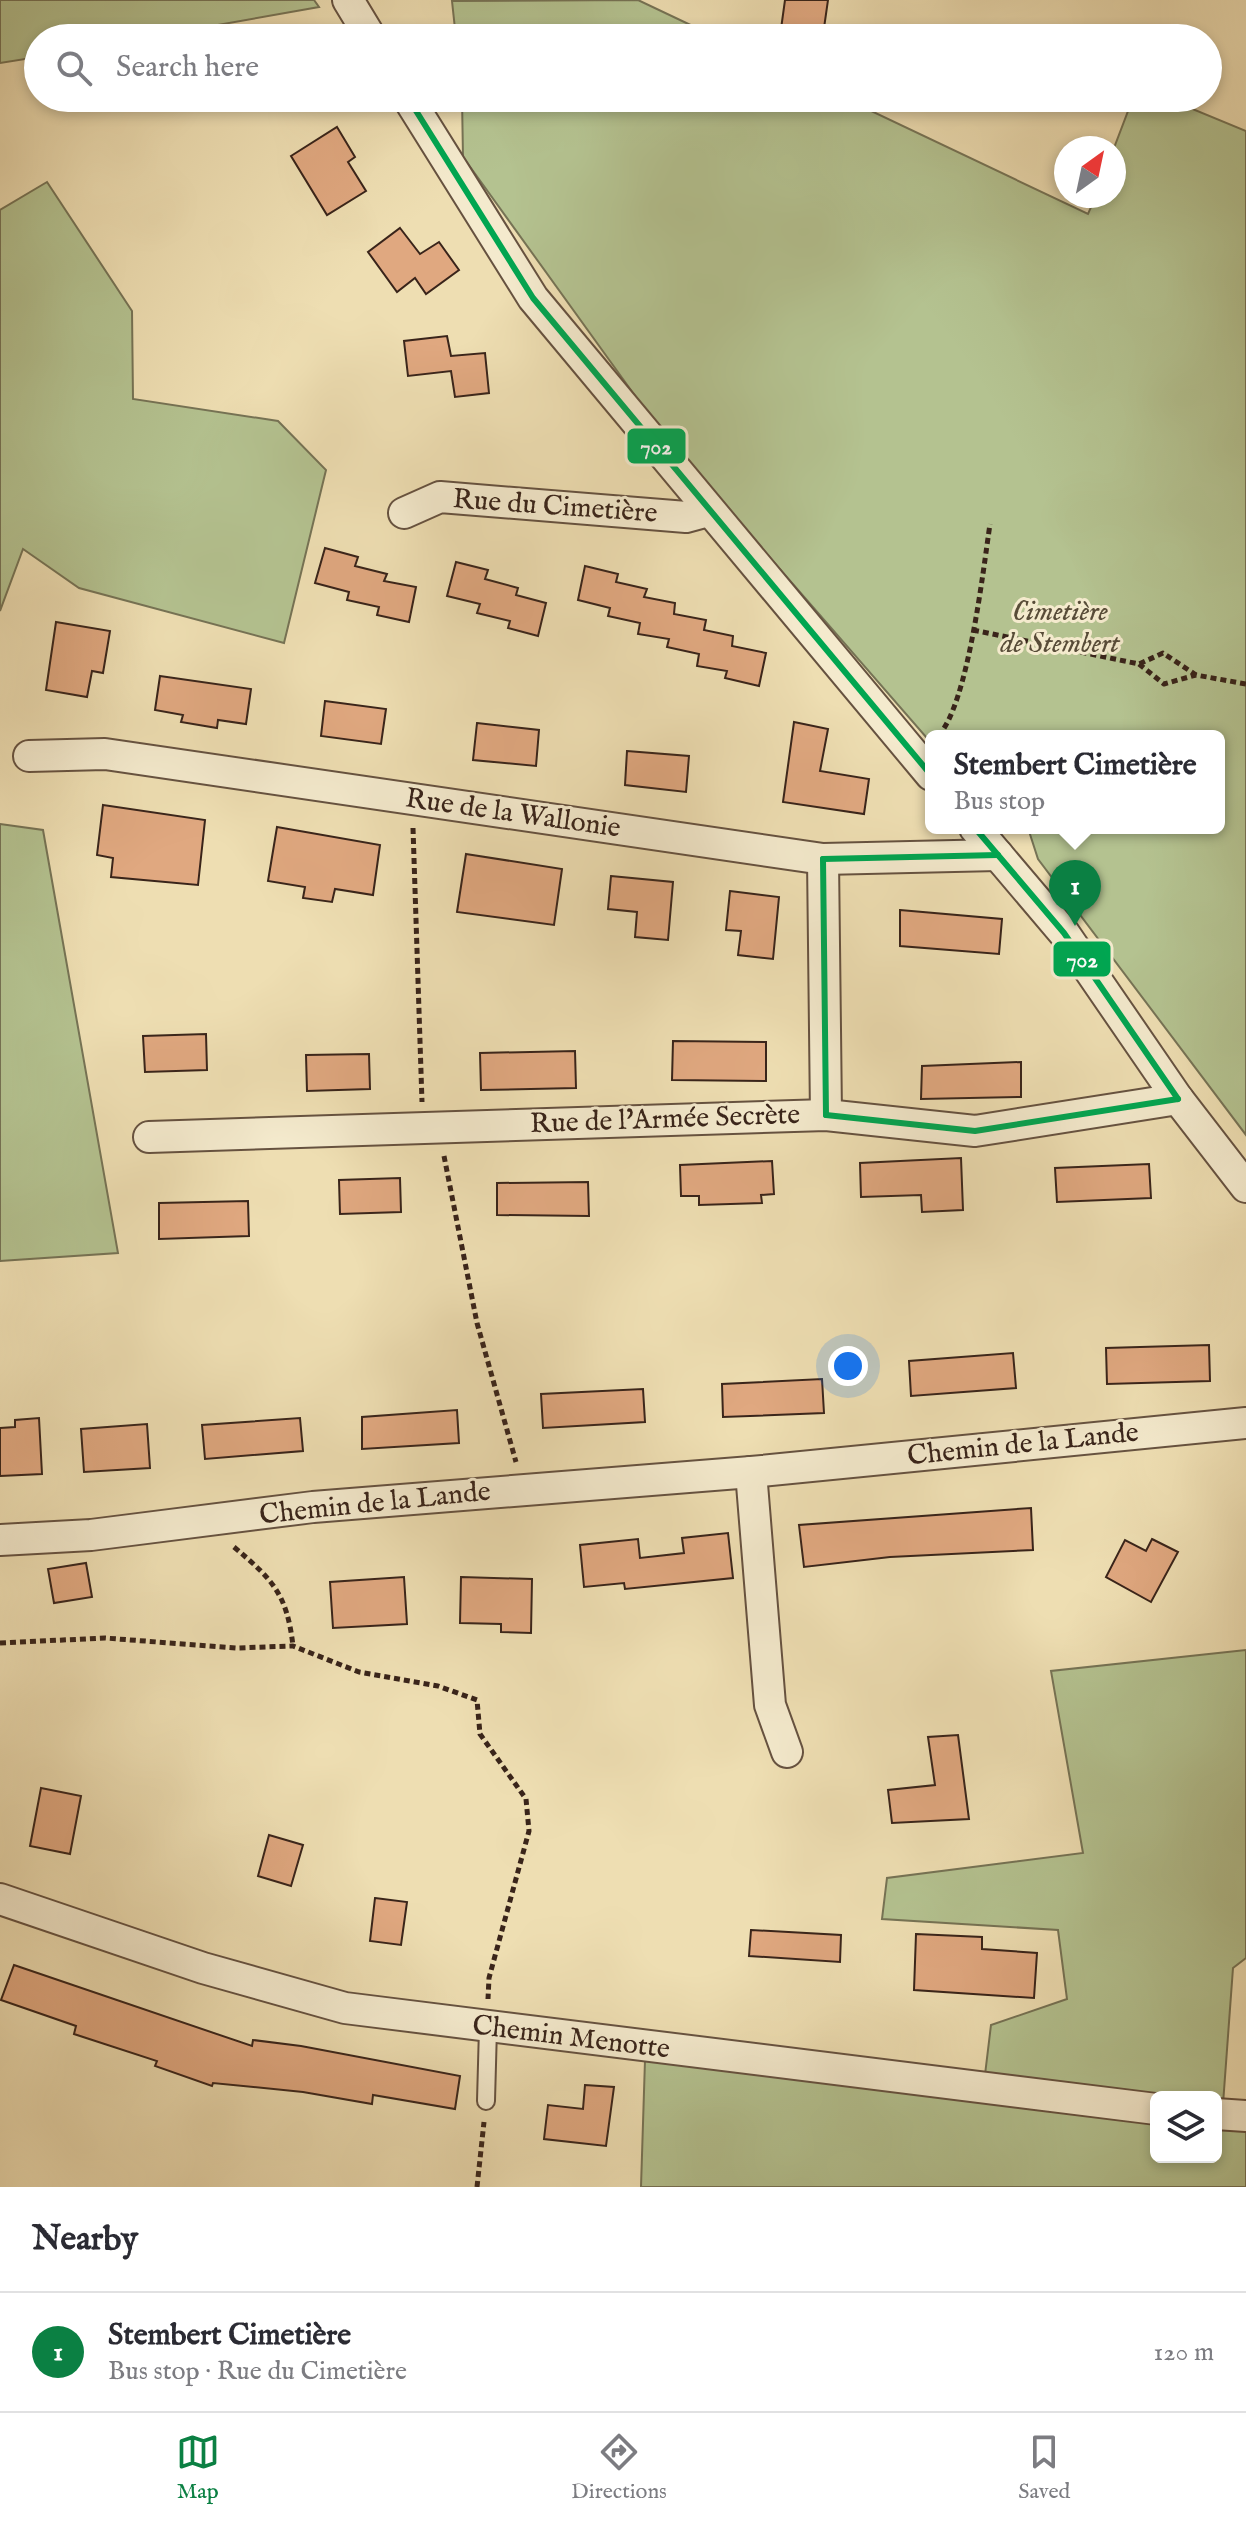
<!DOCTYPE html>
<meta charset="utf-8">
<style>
body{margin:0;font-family:"IM FELL English",serif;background:#f2f2f3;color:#2b2b33}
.controls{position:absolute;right:24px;bottom:24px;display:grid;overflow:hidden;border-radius:12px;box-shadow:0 4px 12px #0003}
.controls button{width:72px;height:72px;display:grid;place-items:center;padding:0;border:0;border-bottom:2px solid #e1e1e2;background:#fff;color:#2b2b33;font:40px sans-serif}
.compass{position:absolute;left:1054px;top:136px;width:72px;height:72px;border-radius:50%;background:#fff;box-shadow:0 4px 12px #0003;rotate:33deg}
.you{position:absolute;left:848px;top:1366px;width:28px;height:28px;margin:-20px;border:6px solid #fff;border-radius:50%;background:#1a73e8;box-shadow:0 0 0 12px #1a73e833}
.badge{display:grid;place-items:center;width:52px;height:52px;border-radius:50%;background:#0b8043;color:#fff;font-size:26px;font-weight:700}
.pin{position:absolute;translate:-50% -66px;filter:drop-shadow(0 2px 4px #0008)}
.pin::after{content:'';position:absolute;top:42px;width:28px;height:24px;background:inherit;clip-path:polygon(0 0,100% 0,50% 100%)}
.popup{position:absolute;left:925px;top:730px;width:300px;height:104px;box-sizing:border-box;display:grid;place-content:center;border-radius:12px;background:#fff;filter:drop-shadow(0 2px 6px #0005);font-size:26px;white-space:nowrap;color:#7c7c81}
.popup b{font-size:30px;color:#2b2b33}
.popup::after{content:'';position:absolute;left:50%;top:100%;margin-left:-16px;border:16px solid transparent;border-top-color:#fff}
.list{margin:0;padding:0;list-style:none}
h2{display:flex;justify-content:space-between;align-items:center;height:104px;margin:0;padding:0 32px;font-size:34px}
h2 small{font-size:26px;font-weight:400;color:#7c7c81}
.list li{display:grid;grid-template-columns:52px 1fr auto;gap:24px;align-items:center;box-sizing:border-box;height:120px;padding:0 32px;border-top:2px solid #e1e1e2}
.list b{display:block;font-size:30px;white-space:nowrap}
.list p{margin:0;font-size:26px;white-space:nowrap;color:#7c7c81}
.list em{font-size:26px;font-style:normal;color:#7c7c81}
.icon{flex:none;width:44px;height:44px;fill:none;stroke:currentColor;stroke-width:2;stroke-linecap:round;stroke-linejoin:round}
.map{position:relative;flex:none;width:1246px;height:2187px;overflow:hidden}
.search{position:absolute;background:#fff;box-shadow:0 4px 12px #0003;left:24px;right:24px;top:24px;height:88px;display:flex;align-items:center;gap:20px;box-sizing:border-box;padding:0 28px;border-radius:44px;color:#7c7c81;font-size:30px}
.sheet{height:224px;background:#fff}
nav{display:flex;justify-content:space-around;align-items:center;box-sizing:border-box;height:112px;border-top:2px solid #e1e1e2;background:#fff;font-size:22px;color:#7c7c81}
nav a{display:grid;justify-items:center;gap:4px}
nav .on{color:#0b8043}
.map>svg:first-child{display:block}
.green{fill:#b4c290;stroke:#767355;stroke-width:2}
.building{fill:#e0a880;stroke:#39241a;stroke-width:2}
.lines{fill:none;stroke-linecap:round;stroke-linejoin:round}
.lane-casing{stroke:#665240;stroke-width:20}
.street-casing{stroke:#665240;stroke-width:34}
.path{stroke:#39241a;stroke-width:5;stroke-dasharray:6 4;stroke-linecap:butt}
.lane{stroke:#f4eacd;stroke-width:16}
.street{stroke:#f4eacd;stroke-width:30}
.bus-1-casing{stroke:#f4eacd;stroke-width:12}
.bus-1{stroke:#00a651;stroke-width:6}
.labels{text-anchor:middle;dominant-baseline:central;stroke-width:6;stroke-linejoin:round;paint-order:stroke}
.street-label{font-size:28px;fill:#39241a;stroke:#f4eacd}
.park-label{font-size:28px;font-style:italic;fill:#584c38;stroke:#f4eacd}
.line-badge{stroke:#f4eacd;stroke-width:3}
.badge-label{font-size:22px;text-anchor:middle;font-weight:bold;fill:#fff}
</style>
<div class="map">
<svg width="1246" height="2187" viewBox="0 0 1246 2187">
<rect width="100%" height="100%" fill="#eedeb2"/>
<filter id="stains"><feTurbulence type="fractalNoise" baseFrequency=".0025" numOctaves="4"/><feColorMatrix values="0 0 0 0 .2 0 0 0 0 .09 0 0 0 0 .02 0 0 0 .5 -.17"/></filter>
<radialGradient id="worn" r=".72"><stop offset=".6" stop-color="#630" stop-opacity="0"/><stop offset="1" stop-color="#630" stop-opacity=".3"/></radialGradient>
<!-- green -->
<g class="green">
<polygon points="0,0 314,0 319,7 144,38 38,38 38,57 0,63"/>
<polygon points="638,0 718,38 456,38 452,1"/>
<polygon points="462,98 844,98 1088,214 1096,196 1114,196 1114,148 1133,98 1166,98 1246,131 1246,1135 1038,859 1028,828 1219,828 1219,736 926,737 664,436 463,157"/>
<polygon points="47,182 132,311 133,399 278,421 326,470 284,643 79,588 23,549 0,611 0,210"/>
<polygon points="0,824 43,830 118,1253 0,1261"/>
<polygon points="1246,1650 1246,1958 1233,1968 1223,2104 1216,2103 1216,2097 1156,2097 984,2083 991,2025 1067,1999 1058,1930 882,1919 887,1878 1083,1853 1051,1671"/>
<polygon points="645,2060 1156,2121 1156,2157 1216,2157 1216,2127 1246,2130 1246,2187 641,2187"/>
</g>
<!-- building -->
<g class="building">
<polygon points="785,0 828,0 823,35 781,29"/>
<polygon points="337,127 355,157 348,162 366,191 327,215 291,156"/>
<polygon points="400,228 420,254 439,242 459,270 426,294 415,278 397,292 368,252"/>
<polygon points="447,336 451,356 485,353 489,393 455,397 451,371 408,376 404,341"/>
<polygon points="325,548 358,557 355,566 387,574 384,581 416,587 409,622 377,615 379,607 347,600 349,592 315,583"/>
<polygon points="456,562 488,570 485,579 518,588 516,595 546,603 538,636 508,628 510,621 477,613 480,604 447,596"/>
<polygon points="585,566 618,574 616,582 647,589 644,597 675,603 674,614 706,620 704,630 733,636 732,646 766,653 759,686 725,678 727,671 697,666 699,654 667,647 669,639 638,634 640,623 608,616 610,608 578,600"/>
<polygon points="56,622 110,631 103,673 92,671 87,697 46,690"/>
<polygon points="160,676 251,689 246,724 218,720 217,728 181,722 183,715 155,710"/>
<polygon points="325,701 386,709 381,744 321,736"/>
<polygon points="794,722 828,729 820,771 869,779 864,814 783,802"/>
<polygon points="477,723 539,730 536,766 473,760"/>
<polygon points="627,751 689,756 686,792 625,785"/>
<polygon points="103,805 205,820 198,885 111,877 113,858 97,855"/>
<polygon points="277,827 380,845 373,895 335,889 332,902 303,898 305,887 268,881"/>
<polygon points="466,854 562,869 554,925 457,912"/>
<polygon points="611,876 673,882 668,940 635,937 637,912 608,909"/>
<polygon points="730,891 779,897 773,959 738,955 741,931 726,930"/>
<polygon points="900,910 1002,919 999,954 900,946"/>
<polygon points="206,1034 207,1070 145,1072 143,1036"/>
<polygon points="673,1041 766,1042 766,1081 672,1080"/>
<polygon points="575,1051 576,1088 481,1090 480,1053"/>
<polygon points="369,1054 370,1089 307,1091 306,1055"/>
<polygon points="1021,1062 1021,1097 921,1099 922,1066"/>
<polygon points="961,1158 963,1210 922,1212 921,1195 861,1197 860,1163"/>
<polygon points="772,1161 774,1194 761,1195 762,1203 699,1205 699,1196 681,1196 680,1165"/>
<polygon points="1149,1164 1151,1198 1057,1202 1055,1168"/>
<polygon points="400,1178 401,1212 340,1214 339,1180"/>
<polygon points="588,1182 589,1216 497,1215 497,1183"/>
<polygon points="248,1201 249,1236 159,1239 159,1203"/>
<polygon points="1209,1345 1210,1381 1107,1384 1106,1348"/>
<polygon points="1013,1353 1016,1388 911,1396 909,1361"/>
<polygon points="822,1379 824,1413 723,1417 722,1384"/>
<polygon points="643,1389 645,1422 543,1428 541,1394"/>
<polygon points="457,1410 459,1443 362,1449 362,1417"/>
<polygon points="39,1418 42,1474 0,1476 0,1428 15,1427 15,1420"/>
<polygon points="300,1418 303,1451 205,1459 202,1425"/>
<polygon points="147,1424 150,1468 84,1472 81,1429"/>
<polygon points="1031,1508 1033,1550 890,1557 804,1567 799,1525"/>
<polygon points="728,1533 733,1578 625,1589 624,1583 584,1587 580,1545 638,1539 640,1558 684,1553 682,1538"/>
<polygon points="1152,1539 1178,1552 1151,1602 1106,1577 1125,1540 1146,1551"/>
<polygon points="86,1563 92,1597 54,1603 48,1569"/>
<polygon points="404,1577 407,1624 333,1628 330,1582"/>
<polygon points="461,1577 532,1579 531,1633 501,1632 501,1624 460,1623"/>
<polygon points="958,1735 969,1819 892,1823 888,1790 935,1785 928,1737"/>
<polygon points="41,1788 81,1796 70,1854 30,1846"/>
<polygon points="269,1835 303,1845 291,1886 258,1876"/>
<polygon points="375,1898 407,1902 401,1945 370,1941"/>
<polygon points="751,1930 841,1935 840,1962 749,1956"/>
<polygon points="916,1934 982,1937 982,1949 1037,1953 1034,1998 914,1990"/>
<polygon points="14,1965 252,2046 253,2040 301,2046 460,2076 455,2109 373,2095 372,2104 303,2092 213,2083 212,2086 155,2066 157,2061 74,2034 76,2026 1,2000"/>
<polygon points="585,2085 614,2087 606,2146 544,2139 548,2105 583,2109"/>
</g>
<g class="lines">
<defs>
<polyline id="lane" points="486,2101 488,2028"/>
<g id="street">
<polyline points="348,0 371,38"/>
<polyline points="408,98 533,298 931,775"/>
<polyline points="404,513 440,497 686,517 708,511"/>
<polyline points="29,756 105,754 823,859 998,855"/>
<polyline points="975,828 1064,933 1178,1099 1246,1187"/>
<polyline points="823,859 826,1115"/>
<polyline points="149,1137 826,1115 975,1131 1178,1099"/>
<polyline points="751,1472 770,1705 787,1752"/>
<polyline points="0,1540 91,1535 313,1507 751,1472 1246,1423"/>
<polyline points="0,1899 203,1968 345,2008 1156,2109"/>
<polyline points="1216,2114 1246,2116"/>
</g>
</defs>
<!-- lane casing -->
<use href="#lane" class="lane-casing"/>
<!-- street casing -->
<use href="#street" class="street-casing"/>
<!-- path -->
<g class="path">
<polyline points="973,630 1139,664 1163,653 1196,675"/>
<polyline points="1139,664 1164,684 1196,675 1246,684"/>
<path d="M938,736c30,-31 45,-165 52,-212"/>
<polyline points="413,828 422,1102"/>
<polyline points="444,1156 477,1323 516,1462"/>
<path d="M234,1547c39,33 53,47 59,99"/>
<polyline points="0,1643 105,1638 236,1648 293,1646 359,1672 438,1686 477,1700 480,1734 526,1799 529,1831 489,1978 488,1999"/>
<polyline points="477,2187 484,2122"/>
</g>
<!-- lane -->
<use href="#lane" class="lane"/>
<!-- street -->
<use href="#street" class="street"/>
<defs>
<g id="bus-1">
<polyline points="408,98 533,298 931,775"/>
<polyline points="975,828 1064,933 1178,1099"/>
<polyline points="823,859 826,1115"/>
<polyline points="823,859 998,855"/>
<polyline points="826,1115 975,1131 1178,1099"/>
</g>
</defs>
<!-- bus-1 casing -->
<use href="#bus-1" class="bus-1-casing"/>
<!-- bus-1 -->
<use href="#bus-1" class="bus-1"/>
</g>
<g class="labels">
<!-- street labels -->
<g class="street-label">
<text transform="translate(555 507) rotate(4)">Rue du Cimetière</text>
<text transform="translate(513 814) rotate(8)">Rue de la Wallonie</text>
<text transform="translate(665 1120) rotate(-2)">Rue de l'Armée Secrète</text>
<text transform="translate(1023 1445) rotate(-6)">Chemin de la Lande</text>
<text transform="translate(375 1504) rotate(-6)">Chemin de la Lande</text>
<text transform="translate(571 2038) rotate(7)">Chemin Menotte</text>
</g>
<!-- park labels -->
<g class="park-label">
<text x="1060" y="612">Cimetière<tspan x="1060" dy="32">de Stembert</tspan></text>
</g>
</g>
<g class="line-badge">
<rect x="626" y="427" width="61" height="38" rx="8" fill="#00a651"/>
<rect x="1052" y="940" width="60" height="38" rx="8" fill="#00a651"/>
</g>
<g class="badge-label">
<text x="656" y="454">702</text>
<text x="1082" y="967">702</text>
</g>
<rect width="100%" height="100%" filter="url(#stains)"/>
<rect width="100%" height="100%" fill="url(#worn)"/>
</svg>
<div class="controls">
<button><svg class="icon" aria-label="layers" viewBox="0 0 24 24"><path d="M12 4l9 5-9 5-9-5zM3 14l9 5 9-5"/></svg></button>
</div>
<svg class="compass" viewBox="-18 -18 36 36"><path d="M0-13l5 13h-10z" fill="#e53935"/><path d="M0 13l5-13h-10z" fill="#7c7c81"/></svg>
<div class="you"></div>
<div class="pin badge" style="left:1075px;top:926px">1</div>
<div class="popup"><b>Stembert Cimetière</b>Bus stop</div>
<div class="search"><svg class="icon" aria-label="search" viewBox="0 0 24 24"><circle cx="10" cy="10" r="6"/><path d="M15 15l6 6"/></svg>Search here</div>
</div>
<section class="sheet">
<h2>Nearby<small></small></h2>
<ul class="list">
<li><span class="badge">1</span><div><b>Stembert Cimetière</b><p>Bus stop · Rue du Cimetière</p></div><em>120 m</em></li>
</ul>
</section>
<nav>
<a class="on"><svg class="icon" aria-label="map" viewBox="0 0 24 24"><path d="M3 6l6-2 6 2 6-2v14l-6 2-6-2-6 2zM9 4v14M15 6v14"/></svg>Map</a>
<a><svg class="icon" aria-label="directions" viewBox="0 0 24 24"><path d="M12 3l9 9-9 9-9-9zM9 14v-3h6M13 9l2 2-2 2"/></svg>Directions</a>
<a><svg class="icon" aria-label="saved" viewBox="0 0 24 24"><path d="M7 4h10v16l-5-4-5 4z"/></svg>Saved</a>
</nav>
